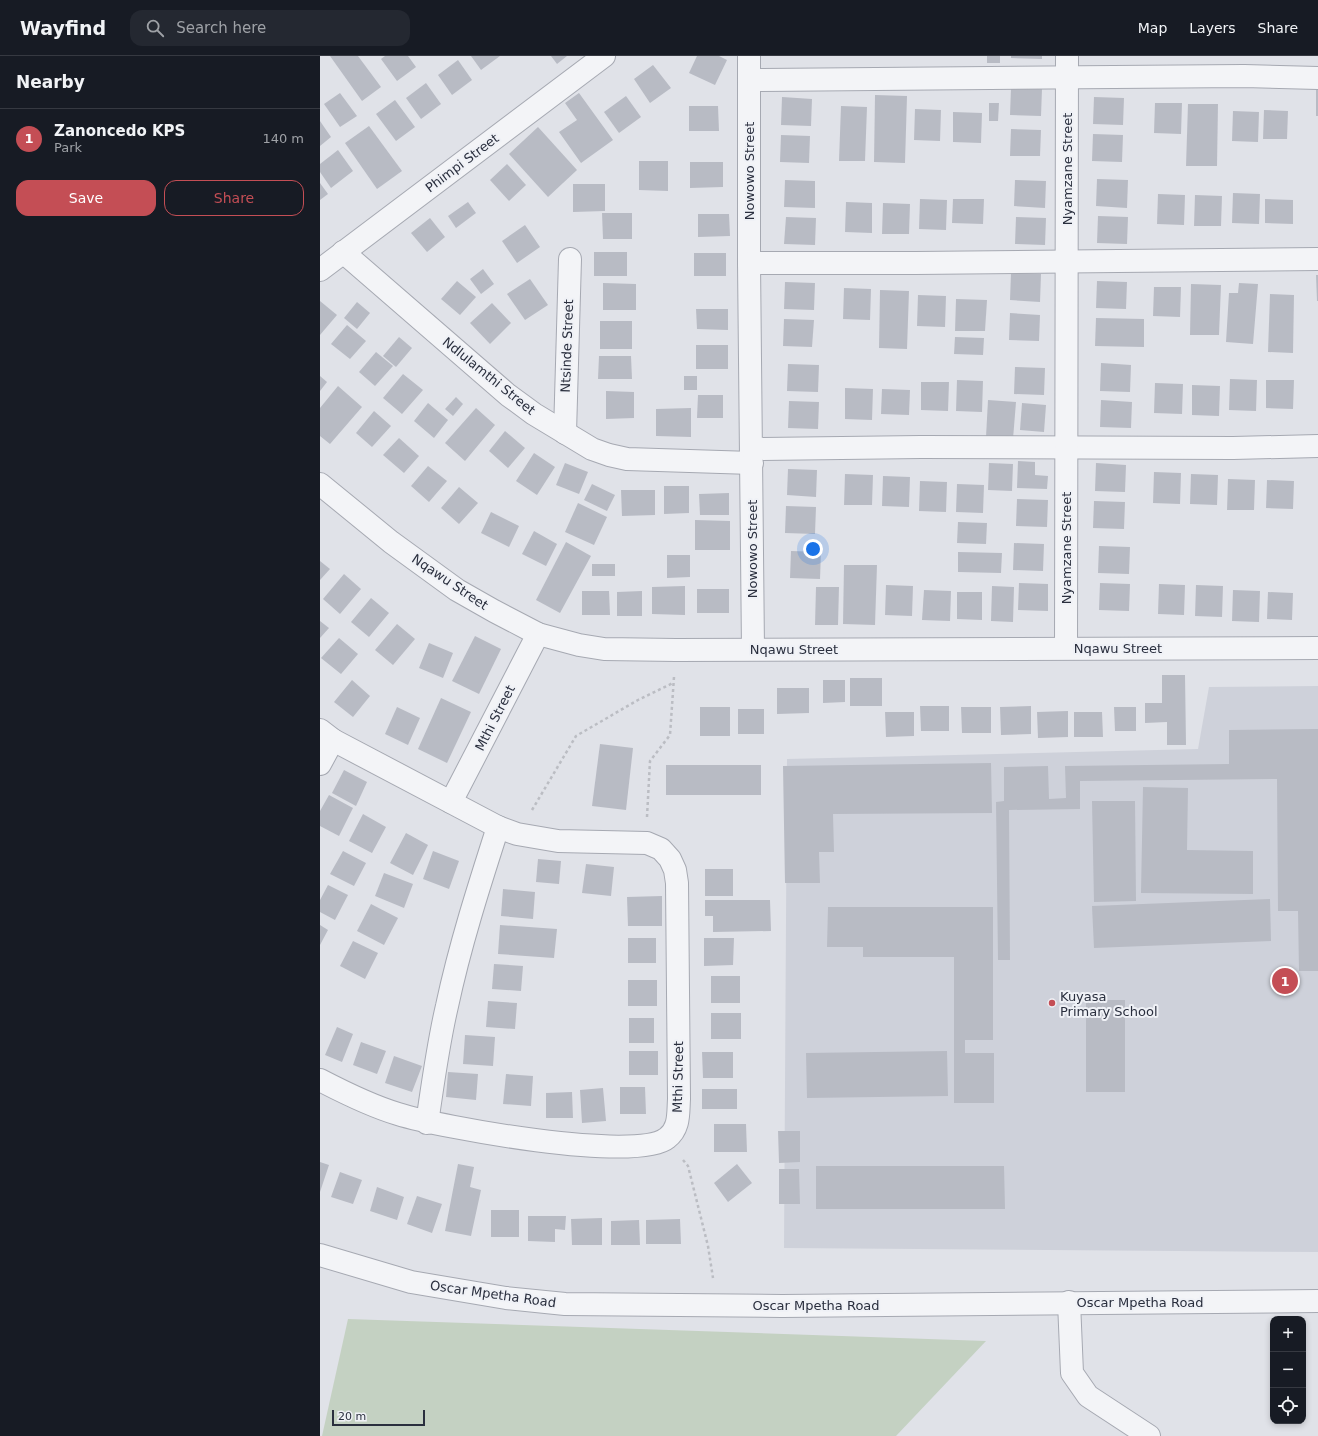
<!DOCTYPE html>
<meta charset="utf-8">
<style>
body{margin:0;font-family:"DejaVu Sans",sans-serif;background:#242831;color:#f1f3f6}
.controls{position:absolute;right:12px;bottom:12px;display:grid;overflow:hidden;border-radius:8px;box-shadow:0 2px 6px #0003}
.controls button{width:36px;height:36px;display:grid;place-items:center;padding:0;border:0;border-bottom:1px solid #363941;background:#171b24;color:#f1f3f6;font:20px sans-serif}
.scale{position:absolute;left:12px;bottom:10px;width:93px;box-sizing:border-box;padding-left:4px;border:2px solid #2a2f3e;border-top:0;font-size:11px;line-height:14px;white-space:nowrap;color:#2a2f3e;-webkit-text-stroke:3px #eff1f6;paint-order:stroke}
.you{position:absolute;left:493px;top:493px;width:14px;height:14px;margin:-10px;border:3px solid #fff;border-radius:50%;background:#1a73e8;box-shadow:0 0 0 6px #1a73e833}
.badge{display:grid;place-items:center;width:26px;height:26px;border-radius:50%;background:#c44e55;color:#fff;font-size:13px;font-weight:700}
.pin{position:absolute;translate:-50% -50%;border:2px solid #fff;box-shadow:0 1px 4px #0006}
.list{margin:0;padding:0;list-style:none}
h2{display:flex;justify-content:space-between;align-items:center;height:52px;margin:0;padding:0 16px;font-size:17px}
h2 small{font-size:13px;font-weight:400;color:#9ea1a6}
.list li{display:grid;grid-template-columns:26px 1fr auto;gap:12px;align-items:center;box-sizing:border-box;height:60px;padding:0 16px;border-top:1px solid #363941}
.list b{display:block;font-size:15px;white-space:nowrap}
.list p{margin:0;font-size:13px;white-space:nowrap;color:#9ea1a6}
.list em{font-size:13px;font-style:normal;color:#9ea1a6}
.actions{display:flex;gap:8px;padding:12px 16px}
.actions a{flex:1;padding:9px 0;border:1px solid #c44e55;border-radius:12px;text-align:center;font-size:14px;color:#c44e55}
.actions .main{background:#c44e55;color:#fff}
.icon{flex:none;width:22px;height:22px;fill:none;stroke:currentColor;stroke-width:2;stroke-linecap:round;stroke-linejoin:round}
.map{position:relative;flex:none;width:998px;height:1380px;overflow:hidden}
header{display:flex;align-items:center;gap:24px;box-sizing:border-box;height:56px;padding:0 20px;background:#171b24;border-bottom:1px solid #363941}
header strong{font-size:19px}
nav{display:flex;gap:22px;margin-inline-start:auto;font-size:14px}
.search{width:280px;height:36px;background:#242831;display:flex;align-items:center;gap:10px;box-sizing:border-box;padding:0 14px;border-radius:12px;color:#9ea1a6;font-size:15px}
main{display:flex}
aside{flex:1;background:#171b24}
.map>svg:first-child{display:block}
.built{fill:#ced1da}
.green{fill:#c4d1c2}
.building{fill:#b8bbc4}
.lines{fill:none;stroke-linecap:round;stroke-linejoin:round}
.minor-casing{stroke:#a6a9b2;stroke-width:24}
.path{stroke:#bbbdc3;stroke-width:2.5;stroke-dasharray:3 3;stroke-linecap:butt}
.minor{stroke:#f3f4f7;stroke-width:22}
.poi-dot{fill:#c44e55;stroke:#eff1f6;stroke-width:1.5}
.labels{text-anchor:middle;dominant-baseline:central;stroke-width:4;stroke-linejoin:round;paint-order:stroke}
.street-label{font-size:13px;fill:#2a2f3e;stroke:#eff1f6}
.poi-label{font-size:13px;fill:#2a2f3e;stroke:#eff1f6;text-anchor:start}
</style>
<header>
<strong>Wayfind</strong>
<div class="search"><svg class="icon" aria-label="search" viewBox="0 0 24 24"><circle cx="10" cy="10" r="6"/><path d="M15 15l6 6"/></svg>Search here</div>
<nav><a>Map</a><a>Layers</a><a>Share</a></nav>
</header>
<main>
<aside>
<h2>Nearby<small></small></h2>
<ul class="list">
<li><span class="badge">1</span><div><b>Zanoncedo KPS</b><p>Park</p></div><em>140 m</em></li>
</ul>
<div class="actions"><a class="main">Save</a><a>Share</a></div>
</aside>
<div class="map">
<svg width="998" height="1380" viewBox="0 0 998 1380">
<rect width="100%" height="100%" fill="#e0e2e8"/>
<!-- built -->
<polygon class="built" points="998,630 998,1196 464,1192 467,703 878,693 889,631"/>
<!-- green -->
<polygon class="green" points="28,1263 666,1285 576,1380 2,1380"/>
<!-- building -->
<g class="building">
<polygon points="10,0 38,0 61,31 42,45"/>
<polygon points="65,0 88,0 96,11 77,25 61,3"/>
<polygon points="151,0 180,0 161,14"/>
<polygon points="231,0 247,0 237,8"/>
<polygon points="377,0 399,0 407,4 395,29 369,17"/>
<rect x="667" y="0" width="13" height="7"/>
<polygon points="691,0 722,0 722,3 691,2"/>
<polygon points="138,4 152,24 132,39 118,19"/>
<polygon points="333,9 351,32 330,47 314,23"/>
<polygon points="106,27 121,48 101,63 86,42"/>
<polygon points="691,32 722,33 721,60 690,59"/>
<rect x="996" y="34" width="2" height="26"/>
<polygon points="20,37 37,60 20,71 4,48"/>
<polygon points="259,37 293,84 261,107 239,76 257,64 245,47"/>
<polygon points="555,39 587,40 585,107 554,106"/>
<polygon points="306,40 321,61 299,77 284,56"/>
<polygon points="462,41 492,43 491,70 461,69"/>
<polygon points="774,41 804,42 803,69 773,68"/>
<polygon points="75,44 95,71 76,85 56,58"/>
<polygon points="669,47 679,47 678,65 669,65"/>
<polygon points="835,47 862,47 861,78 834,77"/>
<polygon points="868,48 898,48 897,110 866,110"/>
<polygon points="369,50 398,50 399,75 369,75"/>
<polygon points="521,50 547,51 545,105 519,105"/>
<polygon points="595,53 621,54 620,85 594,84"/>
<polygon points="944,54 968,55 967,83 943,83"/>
<polygon points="913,55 939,56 938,86 912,85"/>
<polygon points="633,56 662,57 661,87 633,86"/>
<polygon points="0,65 11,81 0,90"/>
<polygon points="49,70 82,115 57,133 25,87"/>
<polygon points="218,71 257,114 228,141 189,98"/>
<polygon points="691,73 721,74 720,100 690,100"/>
<polygon points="773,78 803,79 802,106 772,105"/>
<polygon points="461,79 490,80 489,107 460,106"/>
<polygon points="18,94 33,115 11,132 0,116 0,108"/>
<polygon points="319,105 348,105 348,135 319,134"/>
<polygon points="370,106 403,106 403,131 370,132"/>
<polygon points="187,108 206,129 189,145 170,124"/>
<polygon points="777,123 808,124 807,152 776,150"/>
<polygon points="465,124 495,125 495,152 464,151"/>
<polygon points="695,124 726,125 725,152 694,150"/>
<polygon points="0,127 8,138 0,144"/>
<polygon points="253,128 285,128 285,155 253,156"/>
<polygon points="913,137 940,138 939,168 912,167"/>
<polygon points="838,138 865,139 864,169 837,168"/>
<polygon points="875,139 902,140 901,170 874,170"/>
<polygon points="600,143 627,144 626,174 599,173"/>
<polygon points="633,143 664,143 663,168 632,167"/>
<polygon points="945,143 973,144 973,168 945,167"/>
<polygon points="148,146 156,157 136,172 128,160"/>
<polygon points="526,146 552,147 552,177 525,176"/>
<polygon points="563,147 590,148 589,178 562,178"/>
<polygon points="282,157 312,157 312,183 283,183"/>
<polygon points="378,158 409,158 410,180 378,181"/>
<polygon points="778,160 808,161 807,188 777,187"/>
<polygon points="466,161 496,162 495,189 464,188"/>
<polygon points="696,161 726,162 725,189 695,188"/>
<polygon points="110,162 125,181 107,196 91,177"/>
<polygon points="205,169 220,191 197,207 182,185"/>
<rect x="274" y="196" width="33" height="24"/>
<rect x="374" y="197" width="32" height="23"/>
<polygon points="163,213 174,228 161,238 150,223"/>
<polygon points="691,217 721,218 720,246 690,244"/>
<polygon points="996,219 998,219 998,245 997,245"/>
<polygon points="210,223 228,249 205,264 187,238"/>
<polygon points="137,225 156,241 140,259 121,243"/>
<polygon points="777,225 807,226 806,253 776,252"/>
<polygon points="465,226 495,227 494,254 464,253"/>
<polygon points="283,227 316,228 316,254 283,254"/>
<polygon points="919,227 938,228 933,288 906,286 909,237 918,237"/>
<polygon points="871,228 901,229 899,279 870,279"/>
<polygon points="834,231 861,231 860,261 833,260"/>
<polygon points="524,232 551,233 550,264 523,263"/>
<polygon points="560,234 589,235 587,293 559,292"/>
<polygon points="950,238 974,239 973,297 948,296"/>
<polygon points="598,239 626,240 625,271 597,270"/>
<polygon points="636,243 667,244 665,275 635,275"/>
<polygon points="0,245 17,259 0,279"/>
<polygon points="37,246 50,257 37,273 24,262"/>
<polygon points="172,247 191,267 170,288 150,267"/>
<polygon points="376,253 408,253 408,274 377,273"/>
<polygon points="690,257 720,259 719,285 689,284"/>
<polygon points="776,262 824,263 824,291 775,290"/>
<polygon points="464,263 494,264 492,291 463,290"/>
<rect x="280" y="265" width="32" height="28"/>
<polygon points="27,269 46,285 30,303 11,288"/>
<polygon points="79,281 92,292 76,311 63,300"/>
<polygon points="635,281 664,282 663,299 634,298"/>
<rect x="376" y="289" width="32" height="24"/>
<polygon points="56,296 73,310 55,330 39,316"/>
<polygon points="279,300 311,300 312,323 278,323"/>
<polygon points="781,307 811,309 810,336 780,335"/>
<polygon points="468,308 499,309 498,336 467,335"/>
<polygon points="695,311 725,312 724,339 694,338"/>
<polygon points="83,318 103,334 82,358 63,342"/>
<polygon points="0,320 7,326 0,335"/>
<rect x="364" y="320" width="13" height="14"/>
<polygon points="910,323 937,324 936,355 909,354"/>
<polygon points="637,324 663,325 662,356 636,355"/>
<polygon points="946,324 974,324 973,353 946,352"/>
<polygon points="601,326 629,326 628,355 601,354"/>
<polygon points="835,327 863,328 862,358 834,357"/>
<polygon points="872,329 900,330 899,360 872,359"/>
<polygon points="18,330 42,351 10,388 0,380 0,352"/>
<polygon points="525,332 553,333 552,364 525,363"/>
<polygon points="562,333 590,334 589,359 561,358"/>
<polygon points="286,335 314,336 314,362 286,363"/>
<polygon points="378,339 403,339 403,362 377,362"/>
<polygon points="136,341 143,348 133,360 125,353"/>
<polygon points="668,344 696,346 693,383 666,381"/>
<polygon points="781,344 812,346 811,372 780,371"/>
<polygon points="469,345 499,346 498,373 468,372"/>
<polygon points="108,347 128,364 114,382 94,365"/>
<polygon points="702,347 726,349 724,376 700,374"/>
<polygon points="156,352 175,369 145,405 125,387"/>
<polygon points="371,352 371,381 336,380 336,353"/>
<polygon points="54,355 71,370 52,391 36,377"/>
<polygon points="185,375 205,392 188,412 169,395"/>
<polygon points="79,382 99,400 84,417 63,399"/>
<polygon points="214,397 235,411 217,439 196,425"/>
<polygon points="698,405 715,406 715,419 728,420 727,433 697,432"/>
<polygon points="245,407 268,416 259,438 236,429"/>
<polygon points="669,407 693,408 692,435 668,434"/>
<polygon points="776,407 806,409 805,436 775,435"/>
<polygon points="108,410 127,425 109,446 91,430"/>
<polygon points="468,413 497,414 496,441 467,439"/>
<polygon points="834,416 861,417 860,448 833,447"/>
<polygon points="525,418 553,419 552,449 524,449"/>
<polygon points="871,418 898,419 897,449 870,448"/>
<polygon points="563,420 590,421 589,451 562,450"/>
<polygon points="908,423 935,424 934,454 907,454"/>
<polygon points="947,424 974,425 973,453 946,452"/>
<polygon points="600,425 627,426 626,456 599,455"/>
<polygon points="272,428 295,439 287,455 264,444"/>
<polygon points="637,428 664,429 663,457 636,456"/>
<polygon points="344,430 369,430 369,457 344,458"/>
<polygon points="139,431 158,447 139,468 121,452"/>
<polygon points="301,434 335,434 335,459 302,460"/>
<polygon points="409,437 409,459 380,459 379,438"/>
<polygon points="697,443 728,444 727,471 696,470"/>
<polygon points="774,445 805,446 804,473 773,472"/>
<polygon points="258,447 287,461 274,489 245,476"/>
<polygon points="466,450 496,451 495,478 465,477"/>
<polygon points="171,456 199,470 189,491 161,477"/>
<polygon points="375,464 410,465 410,494 375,494"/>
<polygon points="638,466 667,467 666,488 637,487"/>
<polygon points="214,475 237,488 226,510 202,498"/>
<polygon points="246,486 271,500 240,557 216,544"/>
<polygon points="694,487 724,488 723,515 693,514"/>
<polygon points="779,490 810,491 809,518 778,517"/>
<polygon points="471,495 501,496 500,523 470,522"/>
<polygon points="638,496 682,497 681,517 638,516"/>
<polygon points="347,499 370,499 370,521 347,522"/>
<polygon points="0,505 10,513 0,524"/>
<rect x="272" y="508" width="23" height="12"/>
<polygon points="524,509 557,509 555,569 523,568"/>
<polygon points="24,518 41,533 20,558 3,543"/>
<polygon points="699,527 728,528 728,555 698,554"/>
<polygon points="780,527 810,528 809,555 779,554"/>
<polygon points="839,528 865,529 864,559 838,558"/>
<polygon points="566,529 593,530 592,560 565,559"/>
<polygon points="876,529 903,530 902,561 875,560"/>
<polygon points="365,530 365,559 332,558 332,531"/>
<polygon points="672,530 694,531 693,566 671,565"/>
<polygon points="496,531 519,531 518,569 495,569"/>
<rect x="377" y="533" width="32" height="24"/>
<polygon points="604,534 631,535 630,565 602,564"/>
<polygon points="913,534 940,535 939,566 912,565"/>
<polygon points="262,535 289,535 290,559 262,559"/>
<polygon points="322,535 322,560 297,560 297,536"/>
<polygon points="637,536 662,536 662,564 637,563"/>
<polygon points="948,536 973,537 972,564 947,563"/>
<polygon points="51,542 69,557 49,581 31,566"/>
<polygon points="0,565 9,572 0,582"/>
<polygon points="77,568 95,583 73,609 55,594"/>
<polygon points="155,580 181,593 159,638 132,625"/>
<polygon points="19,582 38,598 21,618 1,602"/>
<polygon points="109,587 133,597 123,622 99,612"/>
<polygon points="842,619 865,619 866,689 847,689 847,666 825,667 825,647 842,647"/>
<rect x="530" y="622" width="32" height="28"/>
<polygon points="32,624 50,640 33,661 14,646"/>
<polygon points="503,624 525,624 525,646 503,647"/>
<polygon points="457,632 489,632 489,657 457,658"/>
<polygon points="121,642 151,656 127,707 98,693"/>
<polygon points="600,650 629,650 629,675 601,675"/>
<polygon points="711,650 711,678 681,679 680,651"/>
<polygon points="77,651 100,662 88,689 65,678"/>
<rect x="380" y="651" width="30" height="29"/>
<polygon points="641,651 671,651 671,677 642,677"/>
<polygon points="794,651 816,651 816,675 795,675"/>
<rect x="418" y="653" width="26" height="25"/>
<polygon points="748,655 748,681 718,682 717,656"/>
<polygon points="565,656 594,656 594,680 566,681"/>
<polygon points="754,656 782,656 783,681 754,681"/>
<polygon points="998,673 998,915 979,915 978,855 958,855 957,723 760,725 760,753 689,754 690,904 678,904 676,746 684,745 684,711 728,710 729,743 746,742 745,710 909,708 909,674"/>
<polygon points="280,688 313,692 306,754 272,750"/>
<polygon points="671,707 672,757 513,758 514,796 499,796 500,827 465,827 463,710"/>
<rect x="346" y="709" width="95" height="30"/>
<polygon points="24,714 47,726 36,750 12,737"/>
<polygon points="823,731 868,732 867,794 933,795 933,838 821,837"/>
<polygon points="9,739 33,752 19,780 0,770 0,755"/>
<polygon points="772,745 815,745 816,845 774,846"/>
<polygon points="43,758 66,771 52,797 29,785"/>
<polygon points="86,777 108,789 93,819 70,807"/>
<polygon points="23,795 46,807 34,830 10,818"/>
<polygon points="113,795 139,805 129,833 103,823"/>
<polygon points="218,803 241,805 239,828 216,826"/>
<polygon points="266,808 294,811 291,840 262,837"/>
<rect x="385" y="813" width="28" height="27"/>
<polygon points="64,817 93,828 84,852 55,840"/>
<polygon points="8,829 28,839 15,864 0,856 0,844"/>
<polygon points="183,833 215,836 213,863 181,860"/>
<polygon points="342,840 342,870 308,870 307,841"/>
<polygon points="950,843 951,885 774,892 772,850"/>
<polygon points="385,844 450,844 451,875 393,876 393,860 385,860"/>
<polygon points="51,848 78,862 64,889 37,875"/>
<polygon points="508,851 673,851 673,984 645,984 645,997 674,997 674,1047 634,1047 634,901 543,901 543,891 507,891"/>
<polygon points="0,869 8,874 0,889"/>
<polygon points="180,869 237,873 234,902 178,898"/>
<rect x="308" y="882" width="28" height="25"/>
<polygon points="384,882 414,882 413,909 384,910"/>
<polygon points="33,885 58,897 45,923 20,910"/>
<polygon points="174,908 203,910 201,935 172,933"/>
<rect x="391" y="920" width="29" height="27"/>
<rect x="308" y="924" width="29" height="26"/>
<rect x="766" y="944" width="39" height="92"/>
<polygon points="168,945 197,947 195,973 166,971"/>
<rect x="391" y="957" width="30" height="26"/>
<rect x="309" y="962" width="25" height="25"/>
<polygon points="17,971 33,978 22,1006 5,999"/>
<polygon points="145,979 175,981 173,1010 143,1008"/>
<polygon points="41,986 66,995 57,1018 33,1009"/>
<rect x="309" y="995" width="29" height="24"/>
<polygon points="627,995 628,1040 487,1042 486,997"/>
<polygon points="382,996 413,996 413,1022 383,1022"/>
<polygon points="74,1000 102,1010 92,1036 65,1027"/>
<polygon points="128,1016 158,1018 156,1044 126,1041"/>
<polygon points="186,1018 213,1020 211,1050 183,1048"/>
<polygon points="300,1031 325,1031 326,1058 300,1058"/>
<polygon points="283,1032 286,1065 262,1067 260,1034"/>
<rect x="382" y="1033" width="35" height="20"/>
<polygon points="252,1036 253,1062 226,1062 226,1037"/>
<polygon points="394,1068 426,1068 427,1096 394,1096"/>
<polygon points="458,1075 480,1075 480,1106 459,1107"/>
<polygon points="0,1106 9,1109 0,1136"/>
<polygon points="138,1108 154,1111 150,1131 161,1134 151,1180 125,1175"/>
<polygon points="417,1108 432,1127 408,1146 394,1127"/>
<polygon points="496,1110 684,1110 685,1153 496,1153"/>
<polygon points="459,1113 479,1113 480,1148 459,1148"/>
<polygon points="20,1116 42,1124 33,1148 11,1141"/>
<polygon points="57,1131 84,1141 77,1164 50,1155"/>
<polygon points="97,1140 122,1148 112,1177 87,1168"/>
<rect x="171" y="1154" width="28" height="27"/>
<polygon points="208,1160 246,1160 245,1174 235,1173 235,1186 208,1185"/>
<polygon points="282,1162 282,1189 252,1189 251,1163"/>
<polygon points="360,1163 361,1188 326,1188 326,1164"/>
<polygon points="319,1164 320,1189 291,1189 291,1165"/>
</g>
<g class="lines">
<defs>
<g id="minor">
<polyline points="429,0 429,207 433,593"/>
<polyline points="429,24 924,20 998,22"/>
<polyline points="23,196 188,339 214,358 272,393 289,399 307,403 432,407"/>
<polyline points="429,207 596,207 998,203"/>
<polyline points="0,214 284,0"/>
<polyline points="245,377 250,203"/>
<polyline points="432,393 601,391 913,392 998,390"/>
<polyline points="0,428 71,486 137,534 174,555 218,578 259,589 284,593 356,594 998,592"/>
<polyline points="746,592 747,0"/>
<path d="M0,674l13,10 165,87 19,7 41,7 89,2 14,6 9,10 5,11 2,13 2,216c-1,14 1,29 -12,39 -30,25 -228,-11 -269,-24 -27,-8 -53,-21 -78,-34"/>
<polyline points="0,708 13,684"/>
<polyline points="131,746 218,578"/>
<path d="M107,1067c6,-40 11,-79 20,-117 13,-61 32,-120 51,-179"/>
<polyline points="0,1199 91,1226 186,1242 245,1248 462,1250 998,1245"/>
<polyline points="749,1246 752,1317 768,1340 829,1380"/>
</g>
</defs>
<!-- minor casing -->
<use href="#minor" class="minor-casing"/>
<!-- path -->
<g class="path">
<polyline points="212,754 256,680 318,644 353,627"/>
<polyline points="327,761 330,705 350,679 354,621"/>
<polyline points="363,1104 368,1110 388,1190 393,1222"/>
</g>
<!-- minor -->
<use href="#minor" class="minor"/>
</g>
<!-- markers -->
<circle class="poi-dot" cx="732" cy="947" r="4"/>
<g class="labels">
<!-- street labels -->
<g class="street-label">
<text transform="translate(142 107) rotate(-37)">Phimpi Street</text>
<text transform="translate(747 113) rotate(-90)">Nyamzane Street</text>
<text transform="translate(429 115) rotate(-90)">Nowowo Street</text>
<text transform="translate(247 290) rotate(-88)">Ntsinde Street</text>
<text transform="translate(169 320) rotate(39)">Ndlulamthi Street</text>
<text transform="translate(746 492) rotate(-90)">Nyamzane Street</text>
<text transform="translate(432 493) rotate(-90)">Nowowo Street</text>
<text transform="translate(130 526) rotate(34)">Nqawu Street</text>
<text x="798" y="592">Nqawu Street</text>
<text x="474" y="593">Nqawu Street</text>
<text transform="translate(175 662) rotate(-63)">Mthi Street</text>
<text transform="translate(358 1021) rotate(-89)">Mthi Street</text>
<text transform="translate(173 1238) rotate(8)">Oscar Mpetha Road</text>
<text x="820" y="1246">Oscar Mpetha Road</text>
<text x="496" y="1249">Oscar Mpetha Road</text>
</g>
<!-- poi labels -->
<g class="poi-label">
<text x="740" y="940">Kuyasa<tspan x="740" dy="15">Primary School</tspan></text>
</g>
</g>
</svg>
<div class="controls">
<button>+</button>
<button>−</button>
<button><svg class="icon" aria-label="locate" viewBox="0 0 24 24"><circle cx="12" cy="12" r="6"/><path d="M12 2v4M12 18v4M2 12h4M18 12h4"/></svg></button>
</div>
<div class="scale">20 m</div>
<div class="you"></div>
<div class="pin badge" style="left:965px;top:925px">1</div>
</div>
</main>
